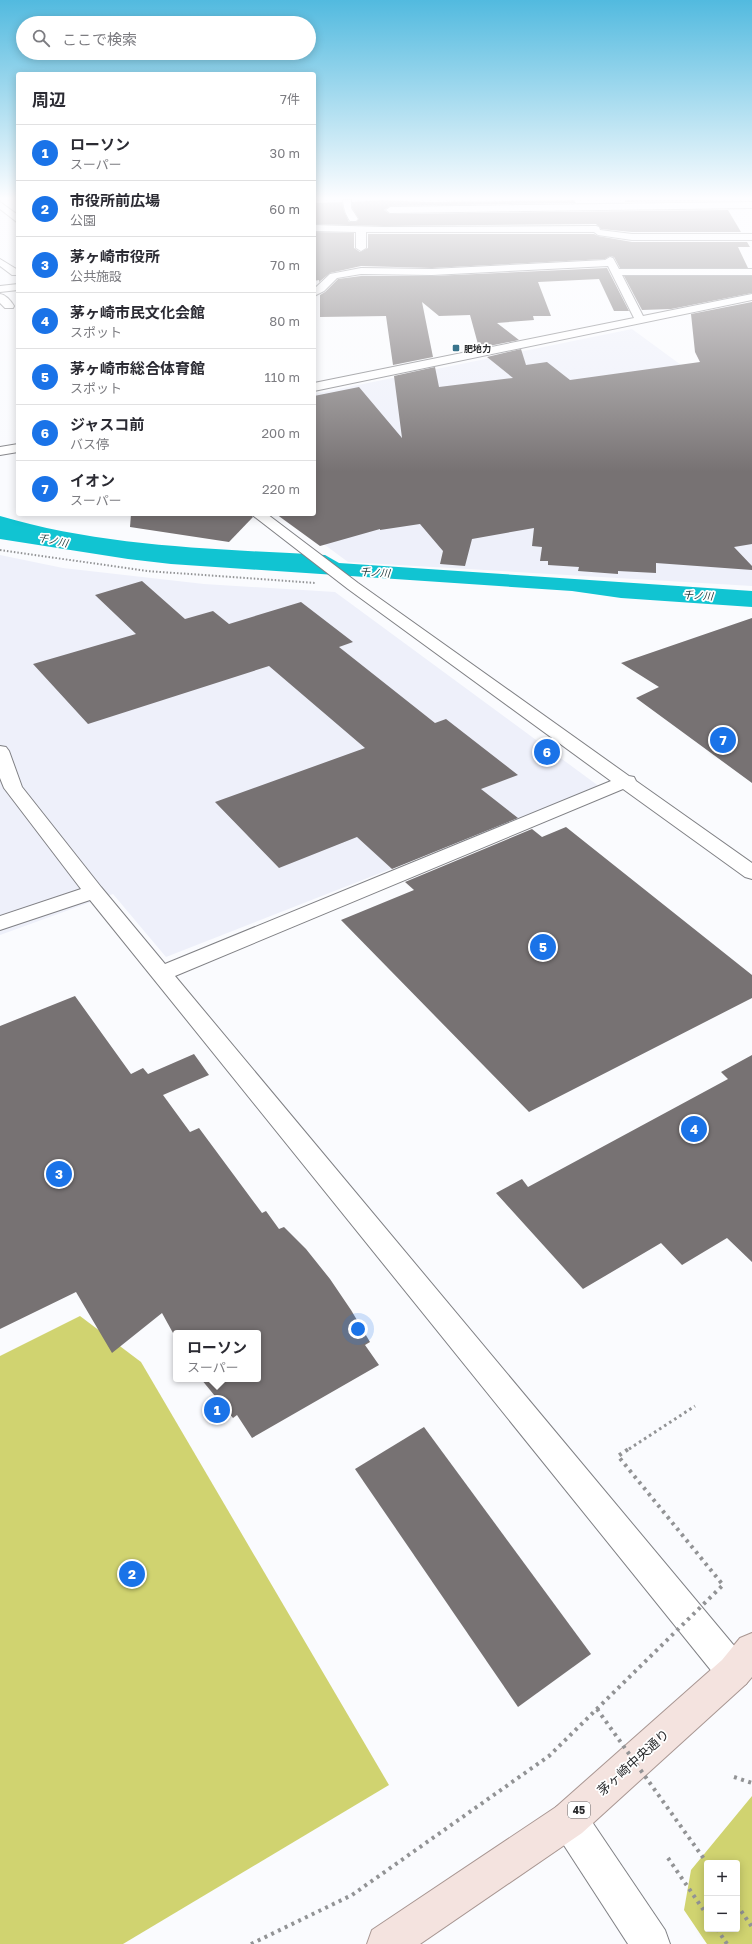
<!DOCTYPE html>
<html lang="ja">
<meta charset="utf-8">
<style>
body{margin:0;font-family:"Golos Text","Noto Sans JP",sans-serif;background:#f7f7f7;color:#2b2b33}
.controls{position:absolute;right:12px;bottom:12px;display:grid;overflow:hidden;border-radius:4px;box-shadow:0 2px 10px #0003}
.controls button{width:36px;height:36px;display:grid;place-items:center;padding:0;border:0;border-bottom:1px solid #e1e1e2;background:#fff;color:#2b2b33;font:20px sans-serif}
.you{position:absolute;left:358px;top:1329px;width:14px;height:14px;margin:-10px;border:3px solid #fff;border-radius:50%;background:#1a73e8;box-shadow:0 0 0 6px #1a73e833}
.badge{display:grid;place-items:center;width:26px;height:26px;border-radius:50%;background:#1a73e8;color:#fff;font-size:13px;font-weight:700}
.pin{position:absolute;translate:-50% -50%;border:2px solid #fff;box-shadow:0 1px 4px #0006}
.popup{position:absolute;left:173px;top:1330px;width:88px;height:52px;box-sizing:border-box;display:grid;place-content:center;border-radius:4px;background:#fff;filter:drop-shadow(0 1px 3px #0005);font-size:13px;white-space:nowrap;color:#7c7c81}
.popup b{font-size:15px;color:#2b2b33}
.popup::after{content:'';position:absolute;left:50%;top:100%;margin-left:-8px;border:8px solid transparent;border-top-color:#fff}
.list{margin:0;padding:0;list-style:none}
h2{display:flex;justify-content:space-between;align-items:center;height:52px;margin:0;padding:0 16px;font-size:17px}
h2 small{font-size:13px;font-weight:400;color:#7c7c81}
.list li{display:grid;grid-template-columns:26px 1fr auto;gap:12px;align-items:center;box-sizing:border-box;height:56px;padding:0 16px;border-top:1px solid #e1e1e2}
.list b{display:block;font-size:15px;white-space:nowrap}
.list p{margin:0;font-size:13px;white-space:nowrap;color:#7c7c81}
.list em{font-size:13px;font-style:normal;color:#7c7c81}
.icon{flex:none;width:22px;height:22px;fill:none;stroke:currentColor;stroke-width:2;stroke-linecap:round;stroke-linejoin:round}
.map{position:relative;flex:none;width:752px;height:1944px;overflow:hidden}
.search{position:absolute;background:#fff;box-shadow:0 2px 10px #0003;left:16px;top:16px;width:300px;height:44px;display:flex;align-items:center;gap:10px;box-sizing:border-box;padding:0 14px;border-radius:22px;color:#7c7c81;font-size:15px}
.panel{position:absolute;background:#fff;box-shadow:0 2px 10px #0003;left:16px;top:72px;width:300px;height:444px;border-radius:4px}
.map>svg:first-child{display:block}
.built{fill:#eef0fa}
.green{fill:#d0d370;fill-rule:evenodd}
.water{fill:#11c4d2}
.building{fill:#777273}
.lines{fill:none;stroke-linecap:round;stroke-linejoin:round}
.minor-casing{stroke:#808185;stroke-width:2}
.major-casing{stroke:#a89692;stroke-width:2}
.path-far1{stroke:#929395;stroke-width:2;stroke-dasharray:1.5 2;stroke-linecap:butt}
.path{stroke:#929395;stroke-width:4;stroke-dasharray:3 4.5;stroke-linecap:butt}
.minor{fill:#fff;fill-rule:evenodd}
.major{fill:#f4e3df;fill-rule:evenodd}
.path-bridge-far1{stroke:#929395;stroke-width:3;stroke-dasharray:2.5 3.5;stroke-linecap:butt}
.path-bridge{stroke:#929395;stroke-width:4;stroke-dasharray:3 4.5;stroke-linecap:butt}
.poi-dot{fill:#39748c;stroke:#fff;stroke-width:1.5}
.labels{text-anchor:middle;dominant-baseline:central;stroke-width:3.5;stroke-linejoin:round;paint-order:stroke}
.far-poi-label{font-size:9px;font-weight:bold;fill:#28292b;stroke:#fff;text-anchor:start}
.far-water-label{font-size:10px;font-style:italic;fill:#213a3c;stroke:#fff}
.shield{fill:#fff;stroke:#68696b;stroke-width:1}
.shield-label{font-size:10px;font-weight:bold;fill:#28292b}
.near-street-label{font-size:13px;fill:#28292b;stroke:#fff}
</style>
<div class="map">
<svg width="752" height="1944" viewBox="0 0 752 1944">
<rect width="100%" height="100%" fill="#fafbfe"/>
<!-- built -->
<g class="built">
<polygon points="632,329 752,417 752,586 348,562 283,514 314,514 314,394"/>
<polygon points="0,555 63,568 204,584 335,592 600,787 166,957 113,894 0,935"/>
</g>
<!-- green -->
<g class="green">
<polygon points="80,1316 141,1362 389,1785 123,1944 0,1944 0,1356"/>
<path d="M752,1796v148h-45l-23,-34 7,-40zM707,1863h30v66h-30z"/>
</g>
<!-- water -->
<path class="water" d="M0,516c104,31 218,33 325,39l14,8 413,28v16l-131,-9 -49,-7 -401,-27 -43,-5 -128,-20z"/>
<!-- building -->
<g class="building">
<polygon points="382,200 428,202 574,200 576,203 390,206 384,210 390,214 728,210 741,232 632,232 601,229 596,224 384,226 314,224 315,203 342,202 344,211 349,222 356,222 359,219 352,208 352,202"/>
<polygon points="625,200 693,200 714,201 625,202"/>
<polygon points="314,232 354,233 354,248 360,252 368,248 368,234 594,234 598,236 632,242 747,242 750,247 738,247 748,268 620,268 614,257 610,256 605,259 432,268 361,266 330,273 319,282 319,280 314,281"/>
<polygon points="607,268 629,311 614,311 599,279 538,282 551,316 533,316 534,320 497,323 519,340 479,348 470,315 439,316 422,302 433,357 393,365 386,316 320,317 320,295 325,292 338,279 361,276 432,276"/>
<polygon points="624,276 752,276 752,293 671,309 642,310"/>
<polygon points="752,302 752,544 734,547 752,566 752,570 656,563 656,573 618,571 618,574 578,571 579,567 548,565 548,561 540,561 542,547 532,546 534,528 472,539 465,566 440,564 443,551 420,524 380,530 380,529 320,546 276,514 314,514 314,396 359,387 402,438 394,376 435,367 439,387 513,378 487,357 521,349 526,365 547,362 570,380 700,362 695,352 691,314"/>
<polygon points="131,514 250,514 253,517 229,542 130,527"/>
<polygon points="142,581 185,619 213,611 229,624 301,602 353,642 339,647 435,723 446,719 518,775 481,789 518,818 392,869 357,837 279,868 215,802 365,748 269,666 88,724 33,664 136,634 95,595"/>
<polygon points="752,618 752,783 636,698 659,687 621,663"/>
<polygon points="566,827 752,975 752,998 529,1112 341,920 414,890 405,882 532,829 542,837"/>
<polygon points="75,996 131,1074 143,1068 148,1074 194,1054 209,1075 163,1095 190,1132 199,1128 262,1213 266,1211 279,1229 284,1227 306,1249 330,1279 351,1310 370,1342 365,1345 379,1365 252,1438 237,1415 233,1418 201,1379 258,1379 258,1333 173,1333 162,1313 112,1353 76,1292 0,1329 0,1026"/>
<polygon points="752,1055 752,1262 727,1238 682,1265 661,1243 583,1289 496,1193 522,1179 528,1187 728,1079 721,1072"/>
<polygon points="424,1427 591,1654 518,1707 355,1469"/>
</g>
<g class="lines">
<defs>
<g id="minor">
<path d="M343,200h8v8l7,11 -2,2h-6c-5,-8 -6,-12 -7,-21z"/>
<polygon points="0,202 18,215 18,223 0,209"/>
<polygon points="752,202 752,208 390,213 386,210 390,207"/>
<polygon points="314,225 384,227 596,226 599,227 600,230 632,234 752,234 752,240 632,240 598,235 594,232 366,232 366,248 361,251 356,248 356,232 314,231"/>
<polygon points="610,257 613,258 619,269 752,269 752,275 622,275 643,316 752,294 752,300 314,391 314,383 634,318 608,266 432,275 361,274 337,278 324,291 314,296 314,289 330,274 361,268 432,269 605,260"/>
<polygon points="0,259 18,270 18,275 12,275 0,266"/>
<polygon points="18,284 18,290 0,292 0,286"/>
<path d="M0,294c6,1 11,7 14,12l-1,2h-8l-5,-5z"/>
<polygon points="18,444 18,452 0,455 0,447"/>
<polygon points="251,514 267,514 358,583 629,776 634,777 636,781 752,863 752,879 745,877 623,789 175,976 746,1660 751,1672 746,1684 734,1689 722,1684 90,900 0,930 0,916 81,889 4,788 0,778 0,746 6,747 9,751 22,787 101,887 165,964 611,781 348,589"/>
<polygon points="569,1802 582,1807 665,1930 670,1944 628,1944 556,1833 551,1820 556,1807"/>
</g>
<polygon id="major" points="752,1633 752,1677 746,1684 582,1833 420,1944 367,1944 372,1930 556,1807 722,1660 740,1638"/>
</defs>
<!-- minor casing -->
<use href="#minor" class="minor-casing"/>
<!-- major casing -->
<use href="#major" class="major-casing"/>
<!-- path-far1 -->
<polyline class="path-far1" points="0,550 147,571 316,583"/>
<!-- path -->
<g class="path">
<polyline points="734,1777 752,1783"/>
<polyline points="668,1858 707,1915"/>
<polyline points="737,1905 752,1927"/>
<polyline points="717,1929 727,1944"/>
</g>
<!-- minor -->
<use href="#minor" class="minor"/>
<!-- major -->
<use href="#major" class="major"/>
<!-- path-bridge-far1 -->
<polyline class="path-bridge-far1" points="629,1449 695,1406"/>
<!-- path-bridge -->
<g class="path-bridge">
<polyline points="597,1709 707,1863"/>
<polyline points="251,1944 352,1895 549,1756 723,1585 618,1456 630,1448"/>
</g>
</g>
<!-- sky -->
<linearGradient id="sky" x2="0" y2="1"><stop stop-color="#52badf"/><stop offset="0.42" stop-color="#fdfdff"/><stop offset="1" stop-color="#fdfdff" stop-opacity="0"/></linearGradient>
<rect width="752" height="472" fill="url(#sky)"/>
<!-- markers -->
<rect class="poi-dot" x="452" y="344" width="8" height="8" rx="2"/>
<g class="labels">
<!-- far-poi labels -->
<g class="far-poi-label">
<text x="464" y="348">肥地力</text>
</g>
<!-- far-water labels -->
<g class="far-water-label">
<text transform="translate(53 540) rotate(11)">千ノ川</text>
<text transform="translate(375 572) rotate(4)">千ノ川</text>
<text transform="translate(698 595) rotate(4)">千ノ川</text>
</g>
<!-- shield labels -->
<rect class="shield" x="568" y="1802" width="22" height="16" rx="3"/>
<g class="shield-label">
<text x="579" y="1810">45</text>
</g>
<!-- near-street labels -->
<g class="near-street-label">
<text transform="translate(633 1762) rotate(-42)">茅ヶ崎中央通り</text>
</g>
</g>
</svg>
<div class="controls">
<button>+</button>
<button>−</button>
</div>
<div class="you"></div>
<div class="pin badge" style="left:217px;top:1410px">1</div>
<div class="popup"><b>ローソン</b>スーパー</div>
<div class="pin badge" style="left:132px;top:1574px">2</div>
<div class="pin badge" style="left:59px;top:1174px">3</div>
<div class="pin badge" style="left:694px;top:1129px">4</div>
<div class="pin badge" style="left:543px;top:947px">5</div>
<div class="pin badge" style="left:547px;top:752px">6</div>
<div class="pin badge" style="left:723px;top:740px">7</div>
<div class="search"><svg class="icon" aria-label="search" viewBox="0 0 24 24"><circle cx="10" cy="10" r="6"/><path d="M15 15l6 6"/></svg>ここで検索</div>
<section class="panel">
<h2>周辺<small>7件</small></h2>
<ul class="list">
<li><span class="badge">1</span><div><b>ローソン</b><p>スーパー</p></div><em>30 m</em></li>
<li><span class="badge">2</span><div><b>市役所前広場</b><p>公園</p></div><em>60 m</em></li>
<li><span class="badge">3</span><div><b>茅ヶ崎市役所</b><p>公共施設</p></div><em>70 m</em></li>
<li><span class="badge">4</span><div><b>茅ヶ崎市民文化会館</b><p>スポット</p></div><em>80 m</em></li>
<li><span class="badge">5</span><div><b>茅ヶ崎市総合体育館</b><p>スポット</p></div><em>110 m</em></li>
<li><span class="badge">6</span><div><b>ジャスコ前</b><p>バス停</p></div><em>200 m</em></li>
<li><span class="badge">7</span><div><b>イオン</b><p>スーパー</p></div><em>220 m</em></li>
</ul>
</section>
</div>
